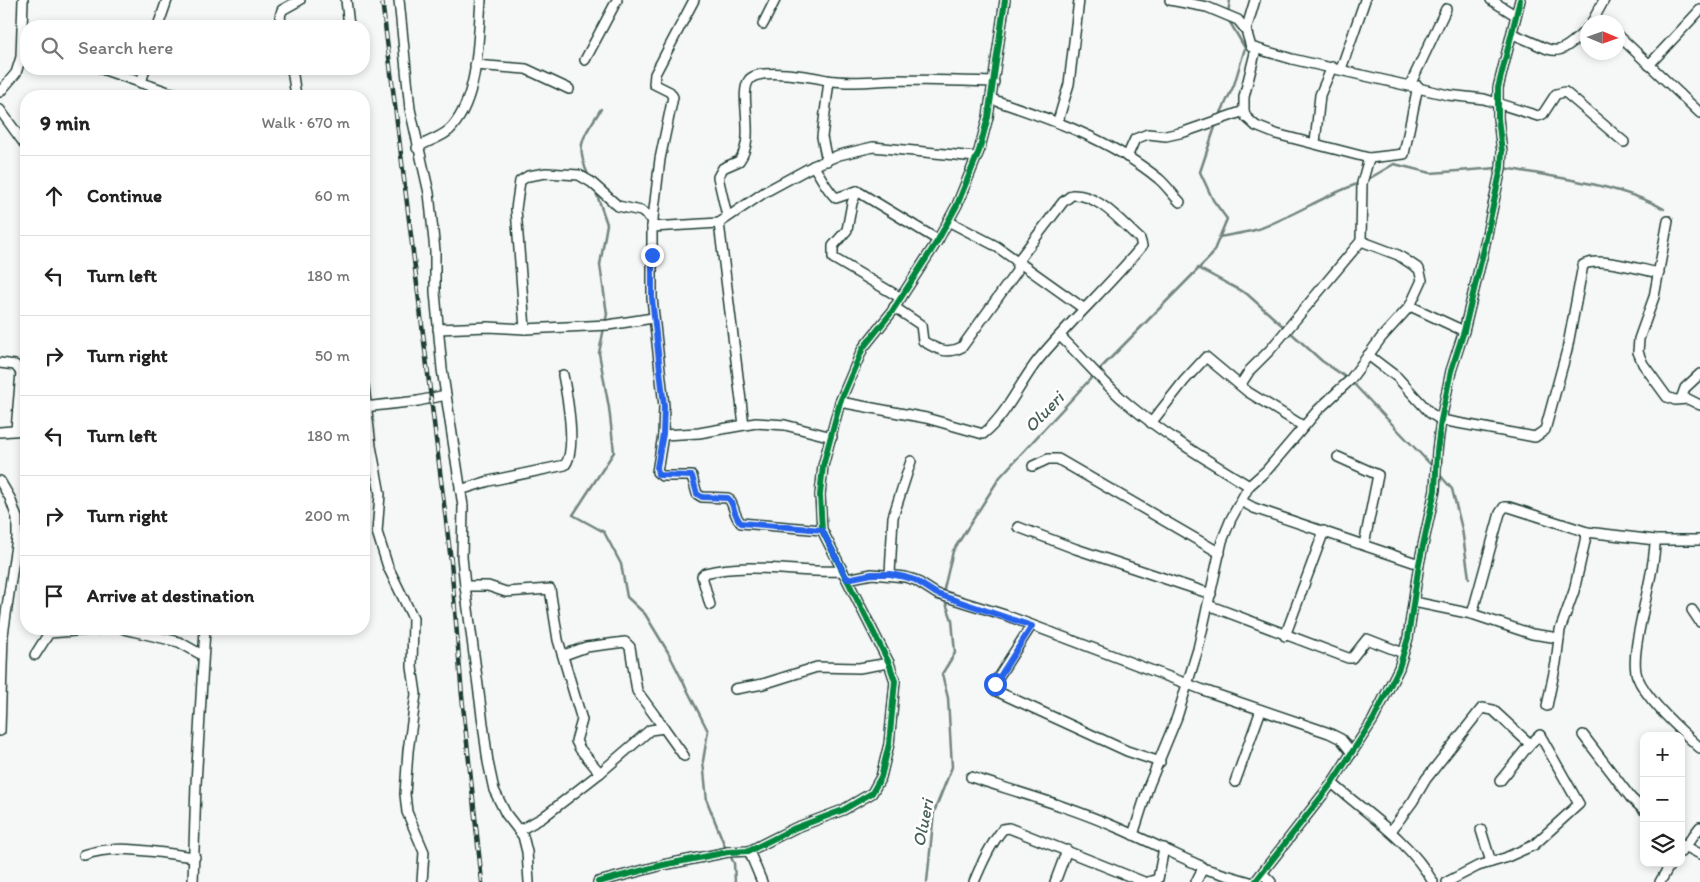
<!DOCTYPE html>
<meta charset="utf-8">
<style>
body{margin:0;font-family:Itim,sans-serif;background:#f6f6f6;color:#222}
.controls{position:absolute;right:15px;bottom:15px;display:grid;overflow:hidden;border-radius:10px;box-shadow:0 2px 8px #0003}
.controls button{width:45px;height:45px;display:grid;place-items:center;padding:0;border:0;border-bottom:1px solid #e0e0e0;background:#fff;color:#222;font:25px sans-serif}
.compass{position:absolute;left:1580px;top:15px;width:45px;height:45px;border-radius:50%;background:#fff;box-shadow:0 2px 8px #0003;rotate:92deg}
.stop{position:absolute;width:15px;height:15px;margin:-11px;border:4px solid #2563eb;border-radius:50%;background:#fff}
.stop.end{background:#2563eb;border-color:#fff;box-shadow:0 1px 5px #0008}
.list{margin:0;padding:0;list-style:none}
h2{display:flex;justify-content:space-between;align-items:center;height:65px;margin:0;padding:0 20px;font-size:21px}
h2 small{font-size:16px;font-weight:400;color:#767676}
.list li{display:grid;grid-template-columns:32px 1fr auto;gap:15px;align-items:center;box-sizing:border-box;height:80px;padding:0 20px;border-top:1px solid #e0e0e0}
.list b{display:block;font-size:19px;white-space:nowrap}
.list em{font-size:16px;font-style:normal;color:#767676}
.icon{flex:none;width:28px;height:28px;fill:none;stroke:currentColor;stroke-width:2;stroke-linecap:round;stroke-linejoin:round}
.map{position:relative;flex:none;width:1700px;height:882px;overflow:hidden}
.search{position:absolute;background:#fff;box-shadow:0 2px 8px #0003;left:20px;top:20px;width:350px;height:55px;display:flex;align-items:center;gap:12px;box-sizing:border-box;padding:0 18px;border-radius:20px;color:#767676;font-size:19px}
.panel{position:absolute;background:#fff;box-shadow:0 2px 8px #0003;left:20px;top:90px;width:350px;height:545px;border-radius:20px}
.map>svg:first-child{display:block}
.lines{fill:none;stroke-linecap:round;stroke-linejoin:round}
.stream{stroke:#72857f;stroke-width:2.5}
.minor-casing{stroke:#1f3d34;stroke-width:12}
.minor{stroke:#fff;stroke-width:9}
.rail-casing{stroke:#1f3d34;stroke-width:4.5}
.rail{stroke:#fff;stroke-width:2.5;stroke-dasharray:8;stroke-linecap:butt}
.cycleway-casing{stroke:#fff;stroke-width:9}
.cycleway{stroke:#00873e;stroke-width:6}
.route{stroke:#2563eb;stroke-width:6}
.labels{text-anchor:middle;dominant-baseline:central;stroke-width:5;stroke-linejoin:round;paint-order:stroke}
.water-label{font-size:18px;font-style:italic;fill:#49615a;stroke:#fff}
</style>
<div class="map">
<svg width="1700" height="882" viewBox="0 0 1700 882">
<rect width="100%" height="100%" fill="#f6f7f7"/>
<filter id="ink" filterUnits="userSpaceOnUse"><feTurbulence type="fractalNoise" baseFrequency=".02" numOctaves="2"/><feDisplacementMap in="SourceGraphic" scale="10" xChannelSelector="R" yChannelSelector="G"/><feConvolveMatrix kernelMatrix="1 2 1 2 8 2 1 2 1" color-interpolation-filters="sRGB"/></filter>
<g filter="url(#ink)">
<g class="lines">
<!-- stream -->
<g class="stream">
<polyline points="1228,13 1230,0"/>
<polyline points="1219,117 1234,85 1245,48 1228,19"/>
<path d="M1504,168c47,8 120,18 160,41"/>
<path d="M589,177c-15,-33 -6,-39 12,-68"/>
<polyline points="1365,181 1394,164 1431,173 1498,168"/>
<polyline points="596,192 607,224 600,265 607,314 605,323"/>
<path d="M1219,237c14,-3 29,-4 42,-9 34,-13 64,-33 99,-45"/>
<polyline points="1198,268 1247,294 1285,328"/>
<polyline points="604,328 599,353 609,408 614,452 573,515 604,532 621,564 627,597 645,614 668,652 708,731 703,761 707,801 726,849"/>
<polyline points="1289,331 1322,361 1350,380 1434,468"/>
<polyline points="1098,371 1212,255 1227,219 1213,200 1200,172 1216,124"/>
<polyline points="1439,474 1452,489 1462,529 1469,578"/>
<polyline points="943,593 953,551 1000,477 1094,375"/>
<polyline points="729,854 734,863 735,882"/>
<polyline points="927,882 934,812 952,767 948,698 942,674 955,653 952,620 944,598"/>
</g>
<defs>
<g id="minor">
<polyline points="346,0 349,26"/>
<polyline points="399,0 410,109 429,193 435,251 435,292 442,369 463,506 462,557 465,586 488,762 494,790 506,814 523,836 527,852 529,882"/>
<path d="M694,0l-39,74 -1,10 16,8 3,5 -13,62 -8,68v71l12,108 -1,29 -6,37 5,4h30l5,18 5,3 26,1c7,7 5,17 13,25l81,7"/>
<polyline points="1170,0 1207,7 1238,20 1246,30 1251,47 1292,59 1448,95 1484,99 1538,116 1543,114 1556,94 1565,92 1624,142"/>
<polyline points="1491,0 1515,15"/>
<polyline points="1592,22 1604,0"/>
<polyline points="763,24 775,0"/>
<polyline points="158,26 167,0"/>
<polyline points="282,26 280,17 282,10 300,0"/>
<polyline points="1246,30 1255,0"/>
<path d="M1512,34c43,15 40,30 76,-6"/>
<polyline points="1618,35 1700,113"/>
<polyline points="1256,49 1244,97 1244,111 1246,117 1256,126 1276,134 1369,158 1404,154 1418,86"/>
<polyline points="585,60 617,0"/>
<polyline points="475,65 526,69 569,89"/>
<polyline points="1649,65 1700,10"/>
<polyline points="102,69 168,92 187,96"/>
<polyline points="292,69 296,96"/>
<polyline points="1341,69 1365,0"/>
<polyline points="141,83 145,69"/>
<polyline points="1410,85 1446,9"/>
<polyline points="0,92 16,73 21,57 23,0"/>
<path d="M991,99c60,20 119,40 168,80 8,7 14,16 21,23"/>
<polyline points="0,110 26,146"/>
<polyline points="1058,121 1069,84 1079,0"/>
<polyline points="1315,143 1320,95 1332,67"/>
<path d="M417,148c11,-8 28,-11 36,-22 26,-31 25,-88 28,-126"/>
<polyline points="1127,157 1135,139 1148,134 1166,136 1184,132 1244,111"/>
<polyline points="827,161 822,137 829,81"/>
<path d="M813,166c9,11 12,22 23,32l21,-7 81,49"/>
<polyline points="857,191 852,203 847,230 833,246 833,258 901,298"/>
<path d="M727,216l-9,-39 5,-9 16,-7c18,-23 -1,-66 10,-81 10,-13 64,-3 78,0 22,4 46,1 68,0 33,0 66,1 99,2"/>
<polyline points="948,221 996,246 1083,308"/>
<polyline points="1668,221 1654,297 1639,339 1638,352 1643,364 1667,397 1675,400 1688,399 1700,405"/>
<polyline points="719,223 744,425"/>
<polyline points="652,227 719,223 765,192 813,166 839,155 873,147 976,157"/>
<polyline points="1410,306 1464,331"/>
<polyline points="438,329 488,327 525,329 516,209 520,181 528,176 546,173 579,175 591,182 618,206 641,211 653,220"/>
<polyline points="525,329 608,325 653,318"/>
<path d="M1060,336c23,22 43,47 68,68 38,32 79,56 121,82"/>
<path d="M1368,355l29,22 33,36 11,7 94,17 10,-7 22,-80 16,-85c15,-9 59,5 76,8"/>
<polyline points="0,363 15,365 21,372 16,430"/>
<polyline points="1241,384 1250,370 1270,350 1361,241 1362,183 1369,158"/>
<polyline points="364,386 371,446 380,494 377,532 388,567 413,618 412,667 416,694 408,751 405,794 407,812 424,852 422,882"/>
<polyline points="1681,399 1685,388 1700,374"/>
<path d="M840,402l86,16 57,16c24,-19 36,-50 55,-74 33,-40 71,-74 104,-114l-2,-7c-18,-16 -42,-46 -68,-44l-9,7 -46,60v9l-55,76c-15,8 -26,2 -39,-6l-2,-16 -27,-18"/>
<polyline points="364,407 418,401 446,395"/>
<polyline points="1151,423 1184,381 1206,357 1248,392 1303,426"/>
<polyline points="0,432 26,430"/>
<polyline points="663,435 699,433 756,423 785,425 832,437"/>
<polyline points="1338,457 1378,475 1364,545"/>
<polyline points="1033,466 1048,459 1058,459 1220,553"/>
<polyline points="0,481 10,498 17,518 17,538 3,635 0,731"/>
<path d="M460,490l29,-9 76,-16c12,-15 2,-70 -2,-90"/>
<polyline points="1241,501 1254,508 1419,564"/>
<polyline points="1018,527 1076,549 1211,594"/>
<path d="M1655,540c1,34 -27,111 -18,136 9,24 44,54 63,72"/>
<polyline points="890,574 893,517 911,461"/>
<polyline points="847,579 872,574 905,577 915,580 937,594 1005,615 1206,691 1329,733 1341,739 1352,753"/>
<polyline points="465,586 488,586 506,592 550,589 558,640 582,720 576,741 580,749 600,773"/>
<polyline points="1414,602 1472,614 1532,634 1559,638"/>
<path d="M710,605l-8,-29 3,-3c45,-11 92,0 138,-2"/>
<polyline points="1208,605 1348,658 1352,658 1367,639 1403,653"/>
<polyline points="1692,610 1700,622"/>
<polyline points="1472,614 1500,513 1504,507 1509,507 1587,532 1655,540 1700,540"/>
<polyline points="1031,626 997,679 996,691 1127,751 1160,762"/>
<polyline points="124,629 179,642 202,655"/>
<polyline points="1285,636 1324,531"/>
<polyline points="35,655 49,633 101,629"/>
<polyline points="564,655 586,647 625,642 630,647 637,691 664,728"/>
<polyline points="735,689 763,684 817,667 859,668 889,663"/>
<polyline points="1547,706 1556,663 1560,630 1574,591 1587,532"/>
<polyline points="1583,735 1631,798 1644,810"/>
<path d="M971,777c49,16 100,30 147,51 28,12 56,26 83,38l1,4 -6,12"/>
<polyline points="1235,782 1261,710"/>
<path d="M1332,783c36,32 76,56 101,99"/>
<polyline points="520,830 542,818 600,773 650,730 664,728 684,756"/>
<polyline points="1481,830 1491,862"/>
<polyline points="1391,831 1413,801 1426,779 1482,708 1493,710 1530,744"/>
<polyline points="1133,835 1149,785 1177,717 1198,649 1222,541 1231,519 1249,486 1267,470 1318,410 1350,380 1381,338 1410,306 1422,280 1419,269 1398,255 1361,241"/>
<polyline points="1681,844 1700,854"/>
<polyline points="749,851 762,882"/>
<polyline points="1681,852 1700,827"/>
<path d="M84,855c34,-12 76,-2 111,2"/>
<polyline points="1202,868 1250,882"/>
<polyline points="1262,873 1271,882"/>
<polyline points="193,882 196,784 205,629"/>
<polyline points="598,882 663,865 728,852 749,851 795,828 843,810 872,793 881,777 889,744 895,681 889,663 822,530 820,495 823,466 840,402 863,348 891,313 938,240 957,205 979,151 988,117 1005,0"/>
<path d="M974,882c8,-19 16,-37 29,-53l6,-1 135,54"/>
<polyline points="1055,882 1067,850"/>
<polyline points="1148,882 1158,879 1164,848"/>
<polyline points="1255,882 1332,783 1373,720 1399,668 1408,638 1419,564 1435,490 1437,451 1441,420 1451,371 1464,331 1483,253 1501,168 1502,152 1498,118 1498,88 1520,0"/>
<polyline points="1447,882 1478,866 1505,858 1534,845 1579,804 1540,735 1530,744 1500,781"/>
<polyline points="1660,882 1671,863"/>
</g>
</defs>
<!-- minor casing -->
<use href="#minor" class="minor-casing"/>
<!-- minor -->
<use href="#minor" class="minor"/>
<defs>
<polyline id="rail" points="382,0 451,561 462,696 482,882"/>
</defs>
<!-- rail casing -->
<use href="#rail" class="rail-casing"/>
<!-- rail -->
<use href="#rail" class="rail"/>
<defs>
<g id="cycleway">
<polyline points="598,882 663,865 728,852 749,851 795,828 843,810 872,793 881,777 889,744 895,681 889,663 822,530 820,495 823,466 840,402 863,348 891,313 938,240 957,205 979,151 988,117 1005,0"/>
<polyline points="1255,882 1332,783 1373,720 1399,668 1408,638 1419,564 1435,490 1437,451 1441,420 1451,371 1464,331 1483,253 1501,168 1502,152 1498,118 1498,88 1520,0"/>
</g>
</defs>
<!-- cycleway casing -->
<use href="#cycleway" class="cycleway-casing"/>
<!-- cycleway -->
<use href="#cycleway" class="cycleway"/>
</g>
</g>
<g class="lines" filter="url(#ink)">
<!-- route -->
<path class="route" d="M652,255v43l12,108 -1,28 -6,33 1,8 34,1 5,18 5,3 26,1c7,7 5,17 13,25l81,7 25,49 25,-5h18l15,3 10,3 22,14 95,32 -37,58"/>
</g>
<g class="labels">
<!-- water labels -->
<g class="water-label">
<text transform="translate(1044 412) rotate(-46)">Olueri</text>
<text transform="translate(923 823) rotate(-79)">Olueri</text>
</g>
</g>
</svg>
<div class="controls">
<button>+</button>
<button>−</button>
<button><svg class="icon" aria-label="layers" viewBox="0 0 24 24"><path d="M12 4l9 5-9 5-9-5zM3 14l9 5 9-5"/></svg></button>
</div>
<svg class="compass" viewBox="-18 -18 36 36"><path d="M0-13l5 13h-10z" fill="#e53935"/><path d="M0 13l5-13h-10z" fill="#767676"/></svg>
<div class="stop" style="left:995px;top:684px"></div>
<div class="stop end" style="left:652px;top:255px"></div>
<div class="search"><svg class="icon" aria-label="search" viewBox="0 0 24 24"><circle cx="10" cy="10" r="6"/><path d="M15 15l6 6"/></svg>Search here</div>
<section class="panel">
<h2>9 min<small>Walk · 670 m</small></h2>
<ul class="list">
<li><svg class="icon" aria-label="ahead" viewBox="0 0 24 24"><path d="M12 20V5M6 11l6-6 6 6"/></svg><div><b>Continue</b></div><em>60 m</em></li>
<li><svg class="icon" aria-label="left" viewBox="0 0 24 24"><path d="M17 20v-9H6M10 6l-5 5 5 5"/></svg><div><b>Turn left</b></div><em>180 m</em></li>
<li><svg class="icon" aria-label="right" viewBox="0 0 24 24"><path d="M7 20v-9h11M14 6l5 5-5 5"/></svg><div><b>Turn right</b></div><em>50 m</em></li>
<li><svg class="icon" aria-label="left" viewBox="0 0 24 24"><path d="M17 20v-9H6M10 6l-5 5 5 5"/></svg><div><b>Turn left</b></div><em>180 m</em></li>
<li><svg class="icon" aria-label="right" viewBox="0 0 24 24"><path d="M7 20v-9h11M14 6l5 5-5 5"/></svg><div><b>Turn right</b></div><em>200 m</em></li>
<li><svg class="icon" aria-label="arrive" viewBox="0 0 24 24"><path d="M6 21V4h12l-3 4 3 4H6"/></svg><div><b>Arrive at destination</b></div></li>
</ul>
</section>
</div>
